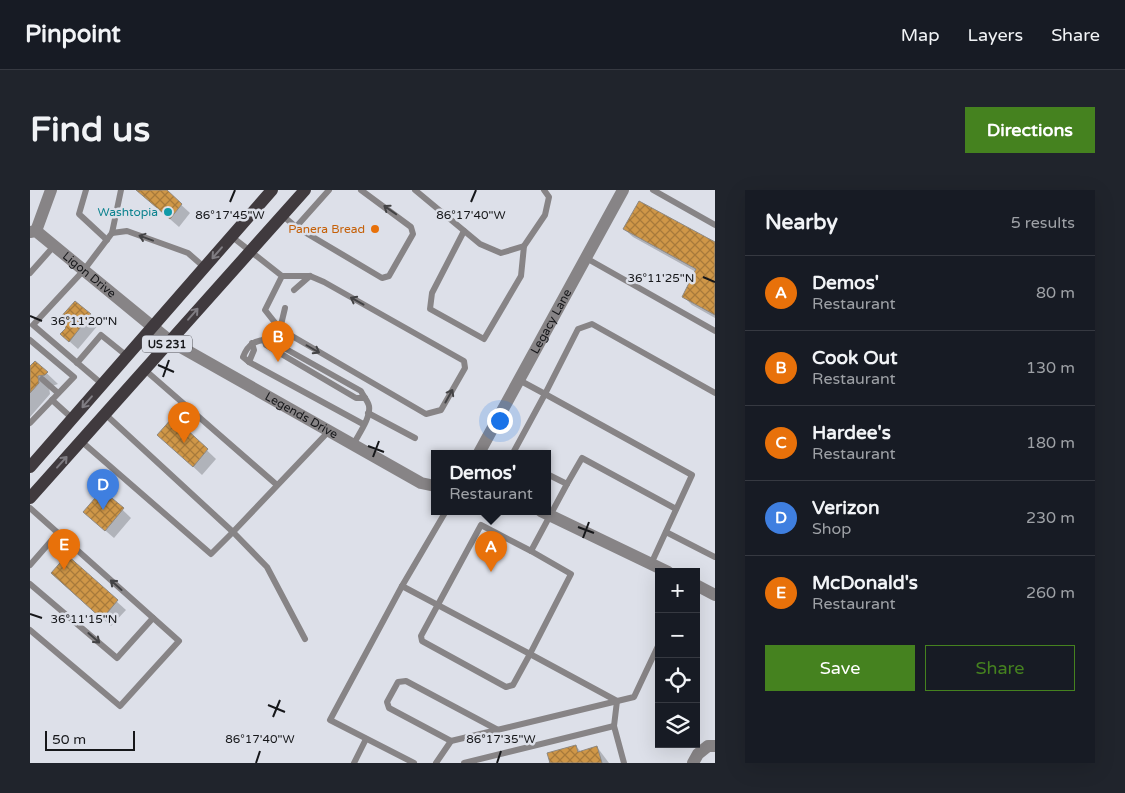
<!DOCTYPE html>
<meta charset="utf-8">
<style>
body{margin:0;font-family:"Varela Round",sans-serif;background:#20242c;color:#f1f3f6}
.controls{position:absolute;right:15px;bottom:15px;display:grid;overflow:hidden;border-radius:0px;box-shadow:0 5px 20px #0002}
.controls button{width:45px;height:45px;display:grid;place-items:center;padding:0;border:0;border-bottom:1px solid #363941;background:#171b24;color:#f1f3f6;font:25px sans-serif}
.scale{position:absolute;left:15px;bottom:12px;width:90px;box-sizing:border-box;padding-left:5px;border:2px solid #16171a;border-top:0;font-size:14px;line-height:18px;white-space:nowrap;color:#16171a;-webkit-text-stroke:4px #dde0e9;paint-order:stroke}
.you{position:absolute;left:469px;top:230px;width:18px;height:18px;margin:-12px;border:4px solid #fff;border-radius:50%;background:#1a73e8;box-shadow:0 0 0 8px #1a73e833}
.badge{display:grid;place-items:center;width:32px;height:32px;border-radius:50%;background:#45821f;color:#fff;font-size:16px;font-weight:700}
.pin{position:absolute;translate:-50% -41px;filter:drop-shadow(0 1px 2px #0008)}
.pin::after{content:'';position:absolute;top:26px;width:18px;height:15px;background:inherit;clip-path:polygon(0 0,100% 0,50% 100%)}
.popup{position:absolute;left:401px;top:260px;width:120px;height:65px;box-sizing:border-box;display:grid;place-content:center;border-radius:0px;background:#171b24;filter:drop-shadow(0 1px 4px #0005);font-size:16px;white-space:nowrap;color:#9ea1a6}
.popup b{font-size:19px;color:#f1f3f6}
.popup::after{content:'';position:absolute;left:50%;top:100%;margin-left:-10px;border:10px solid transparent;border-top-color:#171b24}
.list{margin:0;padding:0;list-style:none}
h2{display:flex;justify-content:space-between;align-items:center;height:65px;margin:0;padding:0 20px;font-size:21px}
h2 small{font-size:16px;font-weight:400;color:#9ea1a6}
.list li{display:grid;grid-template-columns:32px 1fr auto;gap:15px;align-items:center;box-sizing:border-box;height:75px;padding:0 20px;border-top:1px solid #363941}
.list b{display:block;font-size:19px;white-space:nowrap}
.list p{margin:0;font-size:16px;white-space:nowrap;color:#9ea1a6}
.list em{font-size:16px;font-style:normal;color:#9ea1a6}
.actions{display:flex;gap:10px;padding:15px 20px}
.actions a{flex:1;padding:11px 0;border:1px solid #45821f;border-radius:0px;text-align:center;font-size:18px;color:#45821f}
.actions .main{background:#45821f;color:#fff}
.icon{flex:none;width:28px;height:28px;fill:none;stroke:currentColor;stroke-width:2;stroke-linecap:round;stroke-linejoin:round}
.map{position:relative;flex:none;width:685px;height:573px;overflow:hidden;border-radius:0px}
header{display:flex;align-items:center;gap:30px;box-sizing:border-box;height:70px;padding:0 25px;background:#171b24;border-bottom:1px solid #363941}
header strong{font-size:24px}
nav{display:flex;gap:28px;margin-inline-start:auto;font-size:18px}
.intro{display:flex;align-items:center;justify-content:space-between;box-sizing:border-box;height:120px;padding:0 30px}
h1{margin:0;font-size:35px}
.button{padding:12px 22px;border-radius:0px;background:#45821f;color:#fff;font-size:18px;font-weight:700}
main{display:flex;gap:30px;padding:0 30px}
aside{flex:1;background:#171b24;border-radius:0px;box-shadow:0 5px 20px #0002}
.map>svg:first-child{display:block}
.shadow{fill:#0003}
.building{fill:url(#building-cross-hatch);stroke:#8e8881}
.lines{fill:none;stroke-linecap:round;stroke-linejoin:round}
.service{stroke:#878486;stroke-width:6}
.minor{stroke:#878486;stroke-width:12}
.tertiary{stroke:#878486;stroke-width:12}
.primary{stroke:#403a3e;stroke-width:12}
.oneway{stroke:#434345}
.oneway2{stroke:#7f7c82}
.ticks{fill:none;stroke:#16171a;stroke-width:2}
.culture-dot{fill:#0f9aa8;stroke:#dde0e9;stroke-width:2}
.food-dot{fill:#e8710a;stroke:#dde0e9;stroke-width:2}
.labels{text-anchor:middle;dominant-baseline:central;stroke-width:5;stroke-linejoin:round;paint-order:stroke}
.shield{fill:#dde0e9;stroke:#525358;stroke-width:1}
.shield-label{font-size:11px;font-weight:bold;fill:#16171a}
.culture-label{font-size:12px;fill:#0d838f;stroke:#dde0e9;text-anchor:end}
.food-label{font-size:12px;fill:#c56008;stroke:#dde0e9;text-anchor:end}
.street-label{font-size:12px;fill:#16171a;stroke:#dde0e9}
.ticks-label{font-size:12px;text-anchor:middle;fill:#16171a;stroke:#dde0e9;stroke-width:5;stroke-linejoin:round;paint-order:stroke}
</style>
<header>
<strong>Pinpoint</strong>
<nav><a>Map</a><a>Layers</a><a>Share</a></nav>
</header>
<div class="intro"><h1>Find us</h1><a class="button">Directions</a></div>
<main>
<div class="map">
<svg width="685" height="573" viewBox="0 0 685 573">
<defs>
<pattern id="building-cross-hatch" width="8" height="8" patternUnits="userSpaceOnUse" patternTransform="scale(1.25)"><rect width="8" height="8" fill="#cf9748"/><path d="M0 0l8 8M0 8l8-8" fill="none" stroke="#a77a3b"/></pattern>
</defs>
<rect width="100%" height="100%" fill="#dde0e9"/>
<!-- shadow -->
<g class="shadow">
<polygon points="107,0 135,0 160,23 149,37"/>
<polygon points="594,39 685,54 685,128 662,115 653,106 666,82 603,47"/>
<polygon points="45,113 69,134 48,159 31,144 37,138"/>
<polygon points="5,172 28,194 19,197 20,204 0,227 0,178"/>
<polygon points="143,228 186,269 172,285 138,253"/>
<polygon points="73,301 101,328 84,348 63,330"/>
<polygon points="37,367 96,420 81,436 31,392"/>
<polygon points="546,556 551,562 567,557 579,573 518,573"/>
</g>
<!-- building -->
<g class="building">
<polygon points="106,0 137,0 152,14 140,29"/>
<polygon points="609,11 685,52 685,125 652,107 666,79 593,39"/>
<polygon points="45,111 61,124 39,152 30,144 36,138 28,130"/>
<polygon points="5,171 18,182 15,185 8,186 9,193 0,203 0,176"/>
<polygon points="143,227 178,259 163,277 127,245"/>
<polygon points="72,300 94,318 75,341 53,322"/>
<polygon points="37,365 88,410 72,429 21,383"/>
<polygon points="546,555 548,562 567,556 572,573 520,573 517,563"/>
</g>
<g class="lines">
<!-- service -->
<g class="service">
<polyline points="56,0 49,24 77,50"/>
<polyline points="385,0 450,54 471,63 494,56 515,25 519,7 514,0"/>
<polyline points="623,0 685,35"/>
<polyline points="252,25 266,37 352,88 359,86 383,44 381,37 331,0"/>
<polyline points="266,37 299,0"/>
<polyline points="434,41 402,103 400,119 454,149 491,86 494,56"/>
<polyline points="82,43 97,41 147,59 158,63 174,77"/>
<polyline points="201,46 252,86 280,86 294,92 434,171 435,178 411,220 396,224 250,139 235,120 252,86"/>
<polyline points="556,68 685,141"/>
<polyline points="0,83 24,56"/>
<polyline points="264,100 280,86"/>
<polyline points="250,139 255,118"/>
<polyline points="234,149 236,155 326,208 335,208"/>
<polyline points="0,150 44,187 0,233"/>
<polyline points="219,172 224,160 222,153"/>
<polyline points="47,173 71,145 97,166"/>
<polyline points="115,180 247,295"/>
<polyline points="12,189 28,203"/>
<polyline points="72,194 3,135 54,80 82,43 91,0"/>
<polyline points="22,210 43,229"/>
<polyline points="338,223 385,248"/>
<polyline points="75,224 203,342 299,241"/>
<polyline points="51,251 181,364 203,342 237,377 275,449"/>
<path d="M323,255c5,-10 18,-27 16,-39 -1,-5 -6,-10 -8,-15l-91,-51c-14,-1 -22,4 -27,17l6,5 114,62"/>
<polyline points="483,263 515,204 489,190"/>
<polyline points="537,294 552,268 646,319"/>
<polyline points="0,318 149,451 90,516 0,440"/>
<polyline points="636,342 685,367"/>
<polyline points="501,361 451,335 391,446 392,451 476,497 483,495 500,464 587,511 584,536 594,573"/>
<polyline points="621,374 662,285 515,204 548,139 562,134 685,203"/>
<polyline points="0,375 28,343"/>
<polyline points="0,394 87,468 123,428"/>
<polyline points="372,396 500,464 541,384 501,361 537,294 517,284"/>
<polyline points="421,551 359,518 357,512 368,492 376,491 468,540"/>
<polyline points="324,573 336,549"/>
<polyline points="384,573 300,530 372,396 416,321"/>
<polyline points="406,573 421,551 604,507 629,454"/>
<polyline points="434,573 584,536"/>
</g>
<!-- minor -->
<g class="minor">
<polyline points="6,41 21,0"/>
<path id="s1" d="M0,42l6,-1 134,110"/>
<path id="s2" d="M449,263l144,-263"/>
<polyline points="663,573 668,564 678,556 685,556"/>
</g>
<!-- tertiary -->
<g class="tertiary">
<path id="s3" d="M140,151l251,142 14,3"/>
<polyline points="511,321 638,382"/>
<polyline points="666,395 685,405"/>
</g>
<!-- primary -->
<g class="primary">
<polyline points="0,277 242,0"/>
<polyline points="0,308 275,0"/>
</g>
</g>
<!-- one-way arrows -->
<defs><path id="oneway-shaft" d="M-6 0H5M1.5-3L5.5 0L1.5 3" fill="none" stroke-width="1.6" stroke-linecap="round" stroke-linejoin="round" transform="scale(1.25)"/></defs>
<g class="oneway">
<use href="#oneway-shaft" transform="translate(360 20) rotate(-145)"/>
<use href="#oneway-shaft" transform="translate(116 48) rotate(-160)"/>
<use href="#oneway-shaft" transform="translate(327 111) rotate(-151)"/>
<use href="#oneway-shaft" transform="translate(283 159) rotate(30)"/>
<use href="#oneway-shaft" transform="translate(419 206) rotate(-61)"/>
<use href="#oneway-shaft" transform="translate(86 395) rotate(-138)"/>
<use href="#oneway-shaft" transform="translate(64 448) rotate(41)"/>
</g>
<g class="oneway2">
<use href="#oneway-shaft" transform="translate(187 63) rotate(131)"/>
<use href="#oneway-shaft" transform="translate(163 124) rotate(-49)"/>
<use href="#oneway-shaft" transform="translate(57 212) rotate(131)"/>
<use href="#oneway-shaft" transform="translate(32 272) rotate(-48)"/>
</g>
<!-- ticks -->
<path class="ticks" d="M200,12l5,-12M441,12l5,-12M673,87l12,5M0,126l12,5M128,175l16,7M133,187l6,-17M338,256l16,6M343,267l6,-16M548,337l16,6M553,348l6,-16M0,424l12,4M238,515l17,7M243,527l7,-17M226,573l4,-12M467,573l4,-12"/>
<!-- markers -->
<circle class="culture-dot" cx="138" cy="22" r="5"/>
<circle class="food-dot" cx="345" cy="39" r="5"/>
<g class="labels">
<!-- shield labels -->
<rect class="shield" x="112" y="145.5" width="50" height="17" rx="4"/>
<g class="shield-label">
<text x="137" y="154">US 231</text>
</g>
<!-- culture labels -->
<g class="culture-label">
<text x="128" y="22">Washtopia</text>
</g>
<!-- food labels -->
<g class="food-label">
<text x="335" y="39">Panera Bread</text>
</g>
<!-- street labels -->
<g class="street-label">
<text stroke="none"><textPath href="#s1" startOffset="75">Ligon Drive</textPath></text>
<text stroke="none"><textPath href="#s2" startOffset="150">Legacy Lane</textPath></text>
<text stroke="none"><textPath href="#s3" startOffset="151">Legends Drive</textPath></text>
</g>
</g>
<g class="ticks-label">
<text x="200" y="29">86°17'45"W</text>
<text x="441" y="29">86°17'40"W</text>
<text x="631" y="92">36°11'25"N</text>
<text x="54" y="135">36°11'20"N</text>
<text x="54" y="433">36°11'15"N</text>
<text x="230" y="553">86°17'40"W</text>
<text x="471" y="553">86°17'35"W</text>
</g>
</svg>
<div class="controls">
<button>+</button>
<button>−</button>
<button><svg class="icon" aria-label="locate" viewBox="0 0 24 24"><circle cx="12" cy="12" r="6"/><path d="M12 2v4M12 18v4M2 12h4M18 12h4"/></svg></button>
<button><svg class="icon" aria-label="layers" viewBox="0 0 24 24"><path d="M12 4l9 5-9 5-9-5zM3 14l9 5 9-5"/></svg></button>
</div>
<div class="scale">50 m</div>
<div class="you"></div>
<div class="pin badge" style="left:461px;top:382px;background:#e8710a">A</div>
<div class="popup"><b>Demos'</b>Restaurant</div>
<div class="pin badge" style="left:248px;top:172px;background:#e8710a">B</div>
<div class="pin badge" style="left:154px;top:253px;background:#e8710a">C</div>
<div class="pin badge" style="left:73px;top:320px;background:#3f7fe0">D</div>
<div class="pin badge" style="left:34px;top:380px;background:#e8710a">E</div>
</div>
<aside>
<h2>Nearby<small>5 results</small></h2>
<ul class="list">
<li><span class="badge" style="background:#e8710a">A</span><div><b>Demos'</b><p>Restaurant</p></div><em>80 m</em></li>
<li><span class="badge" style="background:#e8710a">B</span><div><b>Cook Out</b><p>Restaurant</p></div><em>130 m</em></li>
<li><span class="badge" style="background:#e8710a">C</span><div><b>Hardee's</b><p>Restaurant</p></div><em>180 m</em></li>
<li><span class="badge" style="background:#3f7fe0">D</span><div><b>Verizon</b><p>Shop</p></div><em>230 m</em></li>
<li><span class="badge" style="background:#e8710a">E</span><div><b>McDonald's</b><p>Restaurant</p></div><em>260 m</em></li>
</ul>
<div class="actions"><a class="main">Save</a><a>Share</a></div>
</aside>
</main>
